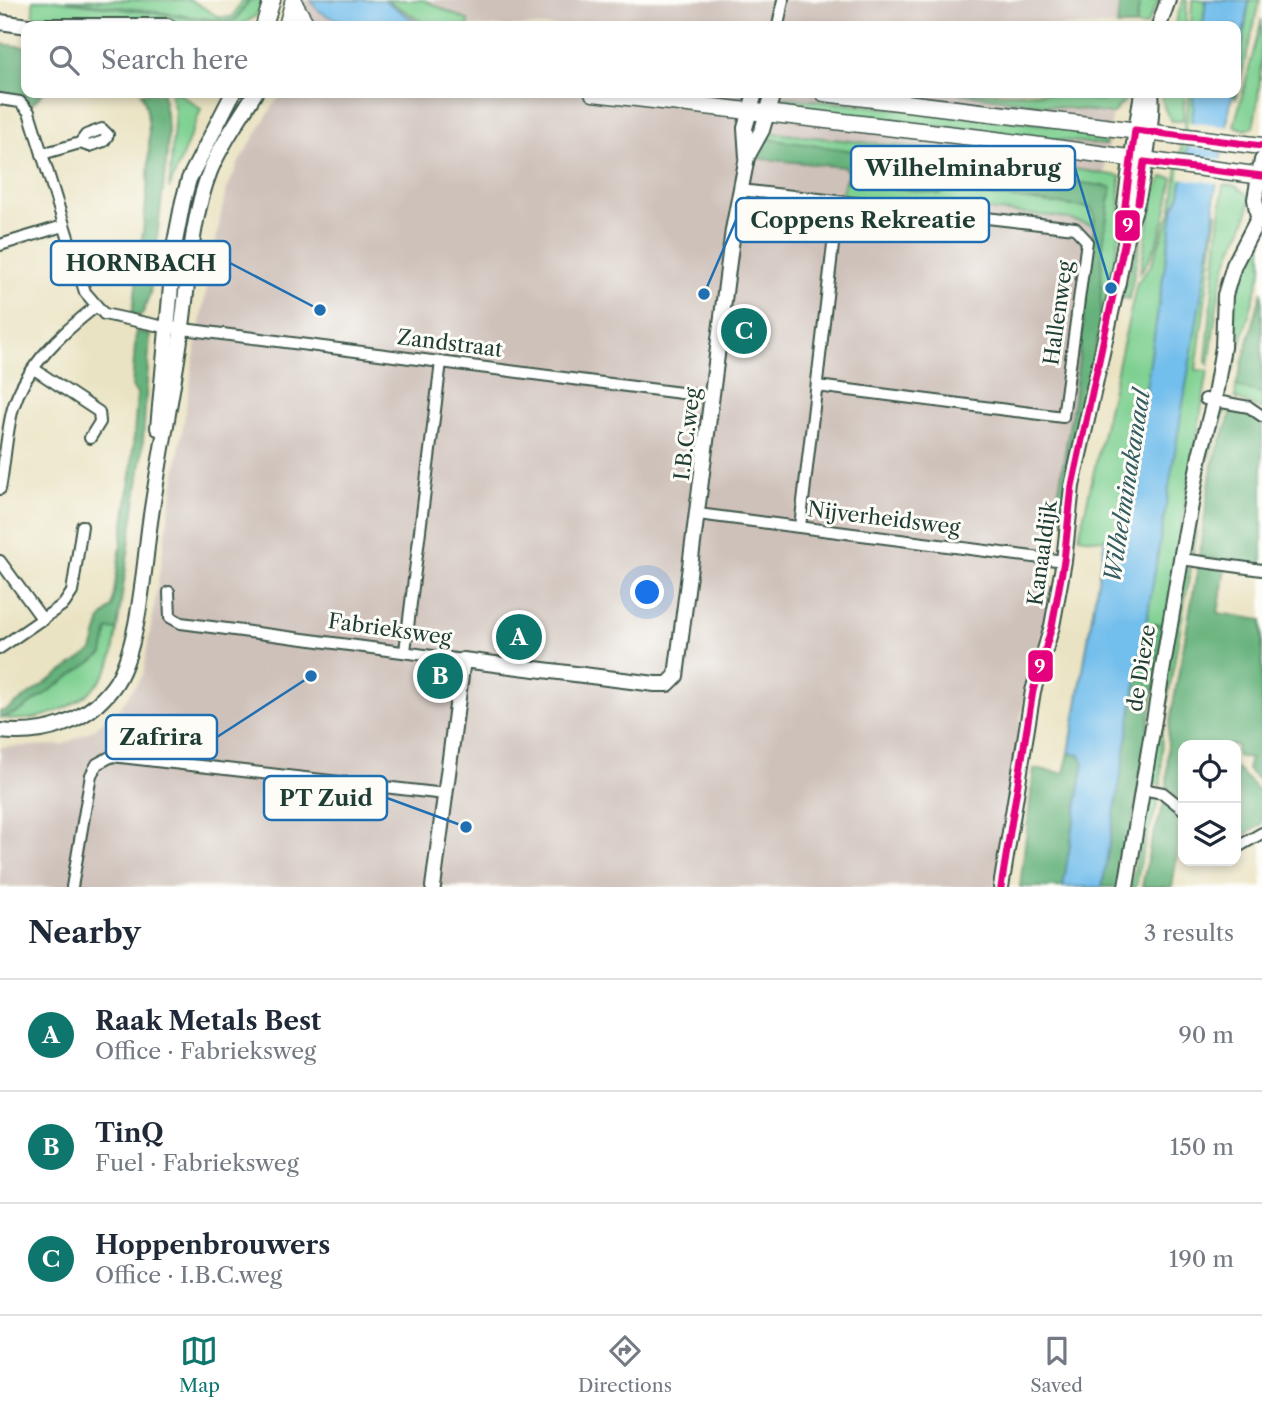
<!DOCTYPE html>
<meta charset="utf-8">
<style>
body{margin:0;font-family:"Libre Caslon Text",serif;background:#f2f2f3;color:#1f2937}
.controls{position:absolute;right:21px;bottom:21px;display:grid;overflow:hidden;border-radius:14px;box-shadow:0 4px 10px #0003}
.controls button{width:63px;height:63px;display:grid;place-items:center;padding:0;border:0;border-bottom:2px solid #e0e1e3;background:#fff;color:#1f2937;font:35px sans-serif}
.you{position:absolute;left:648px;top:593px;width:24px;height:24px;margin:-18px;border:5px solid #fff;border-radius:50%;background:#1a73e8;box-shadow:0 0 0 10px #1a73e833}
.badge{display:grid;place-items:center;width:46px;height:46px;border-radius:50%;background:#0f766e;color:#fff;font-size:23px;font-weight:700}
.pin{position:absolute;translate:-50% -50%;border:4px solid #fff;box-shadow:0 2px 7px #0006}
.list{margin:0;padding:0;list-style:none}
h2{display:flex;justify-content:space-between;align-items:center;height:91px;margin:0;padding:0 28px;font-size:30px}
h2 small{font-size:23px;font-weight:400;color:#747a83}
.list li{display:grid;grid-template-columns:46px 1fr auto;gap:21px;align-items:center;box-sizing:border-box;height:112px;padding:0 28px;border-top:2px solid #e0e1e3}
.list b{display:block;font-size:26px;white-space:nowrap}
.list p{margin:0;font-size:23px;white-space:nowrap;color:#747a83}
.list em{font-size:23px;font-style:normal;color:#747a83}
.icon{flex:none;width:38px;height:38px;fill:none;stroke:currentColor;stroke-width:2;stroke-linecap:round;stroke-linejoin:round}
.map{position:relative;flex:none;width:1262px;height:887px;overflow:hidden}
.search{position:absolute;background:#fff;box-shadow:0 4px 10px #0003;left:21px;right:21px;top:21px;height:77px;display:flex;align-items:center;gap:18px;box-sizing:border-box;padding:0 24px;border-radius:14px;color:#747a83;font-size:26px}
.sheet{height:427px;background:#fff}
nav{display:flex;justify-content:space-around;align-items:center;box-sizing:border-box;height:98px;border-top:2px solid #e0e1e3;background:#fff;font-size:19px;color:#747a83}
nav a{display:grid;justify-items:center;gap:4px}
nav .on{color:#0f766e}
.map>svg:first-child{display:block}
.industrial{fill:#cec1ba}
.green{fill:#7ed091;stroke:#4e8662;stroke-width:2}
.forest{fill:#66b27b;stroke:#427858;stroke-width:2}
.water{fill:#72beec;stroke:#487e90;stroke-width:2}
.pier{fill:#eae3c3}
.lines{fill:none;stroke-linecap:round;stroke-linejoin:round}
.street-casing{stroke:#3d5649;stroke-width:14}
.secondary-casing{stroke:#3d5649;stroke-width:18}
.primary-casing{stroke:#3d5649;stroke-width:19}
.street{stroke:#fff;stroke-width:10}
.secondary{stroke:#fff;stroke-width:14}
.primary{stroke:#fff;stroke-width:16}
.bus-1-casing{stroke:#fdfcf7;stroke-width:12}
.bus-1{stroke:#e5007d;stroke-width:7}
.labels{text-anchor:middle;dominant-baseline:central;stroke-width:6;stroke-linejoin:round;paint-order:stroke}
.street-label{font-size:21px;fill:#1f3d34;stroke:#fdfcf7}
.water-label{font-size:23px;font-style:italic;fill:#345d62;stroke:#fdfcf7}
.leader{fill:none;stroke:#1f6fb2;stroke-width:2.5}
.callout-dot{fill:#1f6fb2;stroke:#fdfcf7;stroke-width:2.5}
.callout{fill:#fdfcf7;stroke:#1f6fb2;stroke-width:2.5}
.callout-label{font-size:23px;text-anchor:middle;font-weight:bold;fill:#1f3d34}
.line-badge{stroke:#fdfcf7;stroke-width:2.5}
.badge-label{font-size:19px;text-anchor:middle;font-weight:bold;fill:#fff}
</style>
<div class="map">
<svg width="1262" height="887" viewBox="0 0 1262 887">
<rect width="100%" height="100%" fill="#fdfcf7"/>
<filter id="ink" filterUnits="userSpaceOnUse"><feTurbulence type="fractalNoise" baseFrequency=".0143" numOctaves="2"/><feDisplacementMap in="SourceGraphic" scale="14" xChannelSelector="R" yChannelSelector="G"/><feConvolveMatrix kernelMatrix="1 2 1 2 8 2 1 2 1" color-interpolation-filters="sRGB"/></filter>
<filter id="wash" filterUnits="userSpaceOnUse"><feTurbulence type="fractalNoise" baseFrequency=".00686" numOctaves="4" result="noise"/><feDisplacementMap in="SourceGraphic" scale="28" xChannelSelector="R" yChannelSelector="G"/><feGaussianBlur stdDeviation="1.57" result="paint"/><feColorMatrix in="noise" values="0 0 0 0 0 0 0 0 0 0 0 0 0 0 0 0 0 1.4 0 .05"/><feComposite in="paint" operator="in"/></filter>
<g filter="url(#wash)">
<rect width="100%" height="100%" fill="#eae3c3"/>
<!-- industrial -->
<g class="industrial">
<polygon points="303,0 1127,0 1124,26 297,26"/>
<polygon points="281,93 1115,93 1048,608 1022,713 994,887 0,887 0,747 62,745 91,731 118,710 143,675 197,339 225,194 239,162"/>
</g>
<!-- green -->
<g class="green">
<polygon points="33,0 56,0 226,23 236,20 250,0 263,0 257,15 240,26 38,20 33,13"/>
<polygon points="66,0 191,0 219,17 232,17 243,0 249,0 234,20 225,21"/>
<polygon points="387,0 424,0 469,21 469,26 429,26"/>
<polygon points="1140,0 1159,0 1146,26 1136,26"/>
<polygon points="1183,0 1187,0 1186,26 1174,26"/>
<polygon points="1192,0 1206,0 1203,26 1191,26"/>
<polygon points="1249,0 1260,0 1236,99 1233,95 1236,93"/>
<path d="M1262,19c0,36 -1,72 -9,108l-7,3 -12,-4z"/>
<polygon points="170,93 179,93 201,109 169,189 175,111"/>
<polygon points="958,93 1045,93 1103,101 1105,93 1124,97 1125,93 1132,93 1112,114"/>
<path d="M1162,93h23l-2,28h-11c-7,-8 -10,-17 -10,-28z"/>
<path d="M1190,93h4v14l-14,88 -6,12 -51,330c-11,5 -32,2 -44,0l58,-254 14,-18 20,-53z"/>
<polygon points="783,97 1107,131 1105,145 777,108 774,100"/>
<polygon points="775,133 975,154 1120,176 1120,233 1100,327 1102,252 1111,187 768,139 770,134"/>
<path d="M1163,177l10,1c-6,30 -12,70 -33,94l14,-79z"/>
<polygon points="948,178 978,183 978,194 1091,208 1095,216 1093,225 1060,217 841,196 845,181 942,194"/>
<polygon points="1149,181 1152,185 1129,299 1122,298 1142,229"/>
<path d="M1223,185l13,1 13,10c2,25 -15,44 -22,67 -11,32 -13,69 -18,102l-3,-3z"/>
<polygon points="1215,213 1217,213 1196,370 1208,371 1165,625 1145,624"/>
<path d="M1262,240v29l-29,102 -10,-4c8,-42 9,-93 39,-127z"/>
<polygon points="1236,386 1262,393 1262,410 1235,398"/>
<polygon points="1227,408 1205,467 1193,554 1190,550 1202,467 1216,413"/>
<polygon points="1191,566 1162,732 1161,786 1153,782 1150,773 1184,572"/>
<path d="M111,627l6,3c-2,12 -3,25 -8,37 -18,36 -68,58 -106,51l17,-7 82,-57 4,-23z"/>
<polygon points="1160,796 1142,853 1136,887 1131,887 1147,802"/>
</g>
<!-- forest -->
<g class="forest">
<polygon points="1120,0 1140,0 1136,26 1117,26"/>
<polygon points="0,44 26,47 26,93 43,93 30,106 0,96"/>
<path d="M141,93h22l5,36 -1,28 -17,137 -8,21h-10c6,-44 29,-189 9,-222z"/>
<polygon points="768,139 1111,187 1102,252 1100,327 1058,531 1052,531 1074,400 1095,216 1091,208 977,194 978,183 949,178 942,194 845,181 848,172 844,167 753,158"/>
<polygon points="1262,291 1262,393 1236,386"/>
<polygon points="136,331 150,335 142,456 117,630 108,629 103,654 20,711 0,718 0,711 5,711 92,651 101,619 112,607 131,475 137,394 132,387"/>
<polygon points="1233,408 1248,411 1262,422 1262,565 1199,557 1212,465"/>
<polygon points="1198,566 1225,569 1218,613 1262,620 1262,783 1247,769 1250,759 1236,756 1236,745 1183,745 1183,805 1167,788 1168,732"/>
<polygon points="1145,624 1165,625 1122,887 1102,887"/>
<polygon points="1069,753 1080,755 1084,762 1063,887 1020,887 1034,769 1064,773"/>
<polygon points="1236,768 1262,794 1262,824 1236,841"/>
<polygon points="1165,800 1183,816 1172,887 1142,887 1150,846"/>
</g>
<!-- water -->
<g class="water">
<path d="M311,0h73l38,26c-28,0 -99,4 -111,-26z"/>
<polygon points="1206,0 1249,0 1236,78 1236,26 1203,26"/>
<polygon points="1193,93 1233,93 1229,111 1214,199 1215,213 1102,887 1063,887 1084,763 1080,755 1069,753 1105,538 1116,540 1123,537 1174,207 1180,195 1194,107"/>
</g>
<!-- pier -->
<g class="pier">
<polygon points="1188,122 1229,127 1225,151 1184,146"/>
<polygon points="1183,155 1224,160 1220,184 1179,178"/>
</g>
</g>
<g filter="url(#ink)">
<g class="lines">
<defs>
<g id="street">
<polyline points="778,26 783,0"/>
<polyline points="0,99 20,102 29,112 85,292 104,314 160,326 712,397"/>
<polyline points="42,154 80,143 89,146 104,141 108,135 102,129 86,135 80,143"/>
<polyline points="740,190 1075,228 1087,241 1063,417 817,386"/>
<polyline points="0,245 63,226"/>
<polyline points="34,369 99,412 100,422 90,438"/>
<polyline points="1205,399 1249,407 1262,416"/>
<path d="M0,489c5,-27 6,-55 13,-81 13,-42 49,-75 82,-101"/>
<polyline points="698,514 1064,561"/>
<polyline points="800,527 838,202"/>
<polyline points="1181,559 1262,570"/>
<polyline points="0,561 43,620"/>
<polyline points="169,592 170,617 181,623 463,660"/>
<polyline points="0,648 64,604 72,592 82,526"/>
<polyline points="405,651 441,362"/>
<polyline points="1142,789 1163,793 1183,809"/>
<polyline points="1236,848 1262,833"/>
<polyline points="72,887 91,775 97,764 112,756 445,794"/>
</g>
<g id="secondary">
<polyline points="0,22 28,26"/>
<polyline points="25,26 168,26"/>
<polyline points="1159,26 1168,0"/>
<polyline points="747,157 762,130 773,93"/>
<polyline points="1258,217 1255,199 1262,160"/>
<path d="M1128,226c12,-17 26,-111 23,-133"/>
<polyline points="158,428 175,242 183,201 189,179 233,93"/>
<path d="M0,731c43,5 86,-8 113,-44 26,-34 31,-122 37,-165 9,-63 22,-125 31,-189 8,-54 9,-111 29,-162 11,-27 30,-53 45,-78"/>
<polyline points="433,887 463,660 655,684 668,684 676,676 733,230 747,157 745,128 755,93"/>
<polyline points="1001,887 1033,691 1052,626 1064,561 1072,486 1118,282 1128,226 1124,213 1129,175 1142,93"/>
<polyline points="1126,887 1181,559 1200,455 1214,401 1223,347 1225,295 1234,265 1262,211"/>
</g>
<g id="primary">
<polyline points="293,2 307,26"/>
<polyline points="264,26 272,0"/>
<polyline points="287,26 294,0"/>
<polyline points="593,93 981,138 1262,176"/>
<polyline points="824,93 1262,146"/>
</g>
</defs>
<!-- street casing -->
<use href="#street" class="street-casing"/>
<!-- secondary casing -->
<use href="#secondary" class="secondary-casing"/>
<!-- primary casing -->
<use href="#primary" class="primary-casing"/>
<!-- street -->
<use href="#street" class="street"/>
<!-- secondary -->
<use href="#secondary" class="secondary"/>
<!-- primary -->
<use href="#primary" class="primary"/>
<defs>
<g id="bus-1">
<polyline points="1138,202 1144,162 1262,176"/>
<polyline points="1001,887 1033,691 1052,626 1064,561 1072,486 1128,226 1124,213 1135,130 1262,146"/>
</g>
</defs>
<!-- bus-1 casing -->
<use href="#bus-1" class="bus-1-casing"/>
<!-- bus-1 -->
<use href="#bus-1" class="bus-1"/>
</g>
</g>
<g class="labels">
<!-- street labels -->
<g class="street-label">
<text transform="translate(1058 313) rotate(-82)">Hallenweg</text>
<text transform="translate(450 343) rotate(7)">Zandstraat</text>
<text transform="translate(687 434) rotate(-83)">I.B.C.weg</text>
<text transform="translate(884 518) rotate(7)">Nijverheidsweg</text>
<text transform="translate(1042 553) rotate(-82)">Kanaaldijk</text>
<text transform="translate(390 629) rotate(8)">Fabrieksweg</text>
<text transform="translate(1141 668) rotate(-81)">de Dieze</text>
</g>
<!-- water labels -->
<g class="water-label">
<text transform="translate(1127 486) rotate(-81)">Wilhelminakanaal</text>
</g>
</g>
<!-- callouts -->
<path class="leader" d="M1111 288L1075 168M704 294L736 220M320 310L230 263M311 676L217 737M466 827L387 798"/>
<g class="callout-dot">
<circle cx="1111" cy="288" r="7"/>
<circle cx="704" cy="294" r="7"/>
<circle cx="320" cy="310" r="7"/>
<circle cx="311" cy="676" r="7"/>
<circle cx="466" cy="827" r="7"/>
</g>
<g class="callout">
<rect x="851" y="146" width="224" height="44" rx="7"/>
<rect x="736" y="198" width="253" height="44" rx="7"/>
<rect x="51" y="241" width="179" height="44" rx="7"/>
<rect x="106" y="715" width="111" height="44" rx="7"/>
<rect x="264" y="776" width="123" height="44" rx="7"/>
</g>
<g class="callout-label">
<text x="963" y="176">Wilhelminabrug</text>
<text x="863" y="228">Coppens Rekreatie</text>
<text x="141" y="271">HORNBACH</text>
<text x="161" y="745">Zafrira</text>
<text x="326" y="806">PT Zuid</text>
</g>
<g class="line-badge">
<rect x="1114" y="209" width="27" height="33" rx="7" fill="#e5007d"/>
<rect x="1027" y="649" width="27" height="34" rx="7" fill="#e5007d"/>
</g>
<g class="badge-label">
<text x="1128" y="232">9</text>
<text x="1040" y="673">9</text>
</g>
</svg>
<div class="controls">
<button><svg class="icon" aria-label="locate" viewBox="0 0 24 24"><circle cx="12" cy="12" r="6"/><path d="M12 2v4M12 18v4M2 12h4M18 12h4"/></svg></button>
<button><svg class="icon" aria-label="layers" viewBox="0 0 24 24"><path d="M12 4l9 5-9 5-9-5zM3 14l9 5 9-5"/></svg></button>
</div>
<div class="you"></div>
<div class="pin badge" style="left:519px;top:637px">A</div>
<div class="pin badge" style="left:440px;top:676px">B</div>
<div class="pin badge" style="left:744px;top:331px">C</div>
<div class="search"><svg class="icon" aria-label="search" viewBox="0 0 24 24"><circle cx="10" cy="10" r="6"/><path d="M15 15l6 6"/></svg>Search here</div>
</div>
<section class="sheet">
<h2>Nearby<small>3 results</small></h2>
<ul class="list">
<li><span class="badge">A</span><div><b>Raak Metals Best</b><p>Office · Fabrieksweg</p></div><em>90 m</em></li>
<li><span class="badge">B</span><div><b>TinQ</b><p>Fuel · Fabrieksweg</p></div><em>150 m</em></li>
<li><span class="badge">C</span><div><b>Hoppenbrouwers</b><p>Office · I.B.C.weg</p></div><em>190 m</em></li>
</ul>
</section>
<nav>
<a class="on"><svg class="icon" aria-label="map" viewBox="0 0 24 24"><path d="M3 6l6-2 6 2 6-2v14l-6 2-6-2-6 2zM9 4v14M15 6v14"/></svg>Map</a>
<a><svg class="icon" aria-label="directions" viewBox="0 0 24 24"><path d="M12 3l9 9-9 9-9-9zM9 14v-3h6M13 9l2 2-2 2"/></svg>Directions</a>
<a><svg class="icon" aria-label="saved" viewBox="0 0 24 24"><path d="M7 4h10v16l-5-4-5 4z"/></svg>Saved</a>
</nav>
